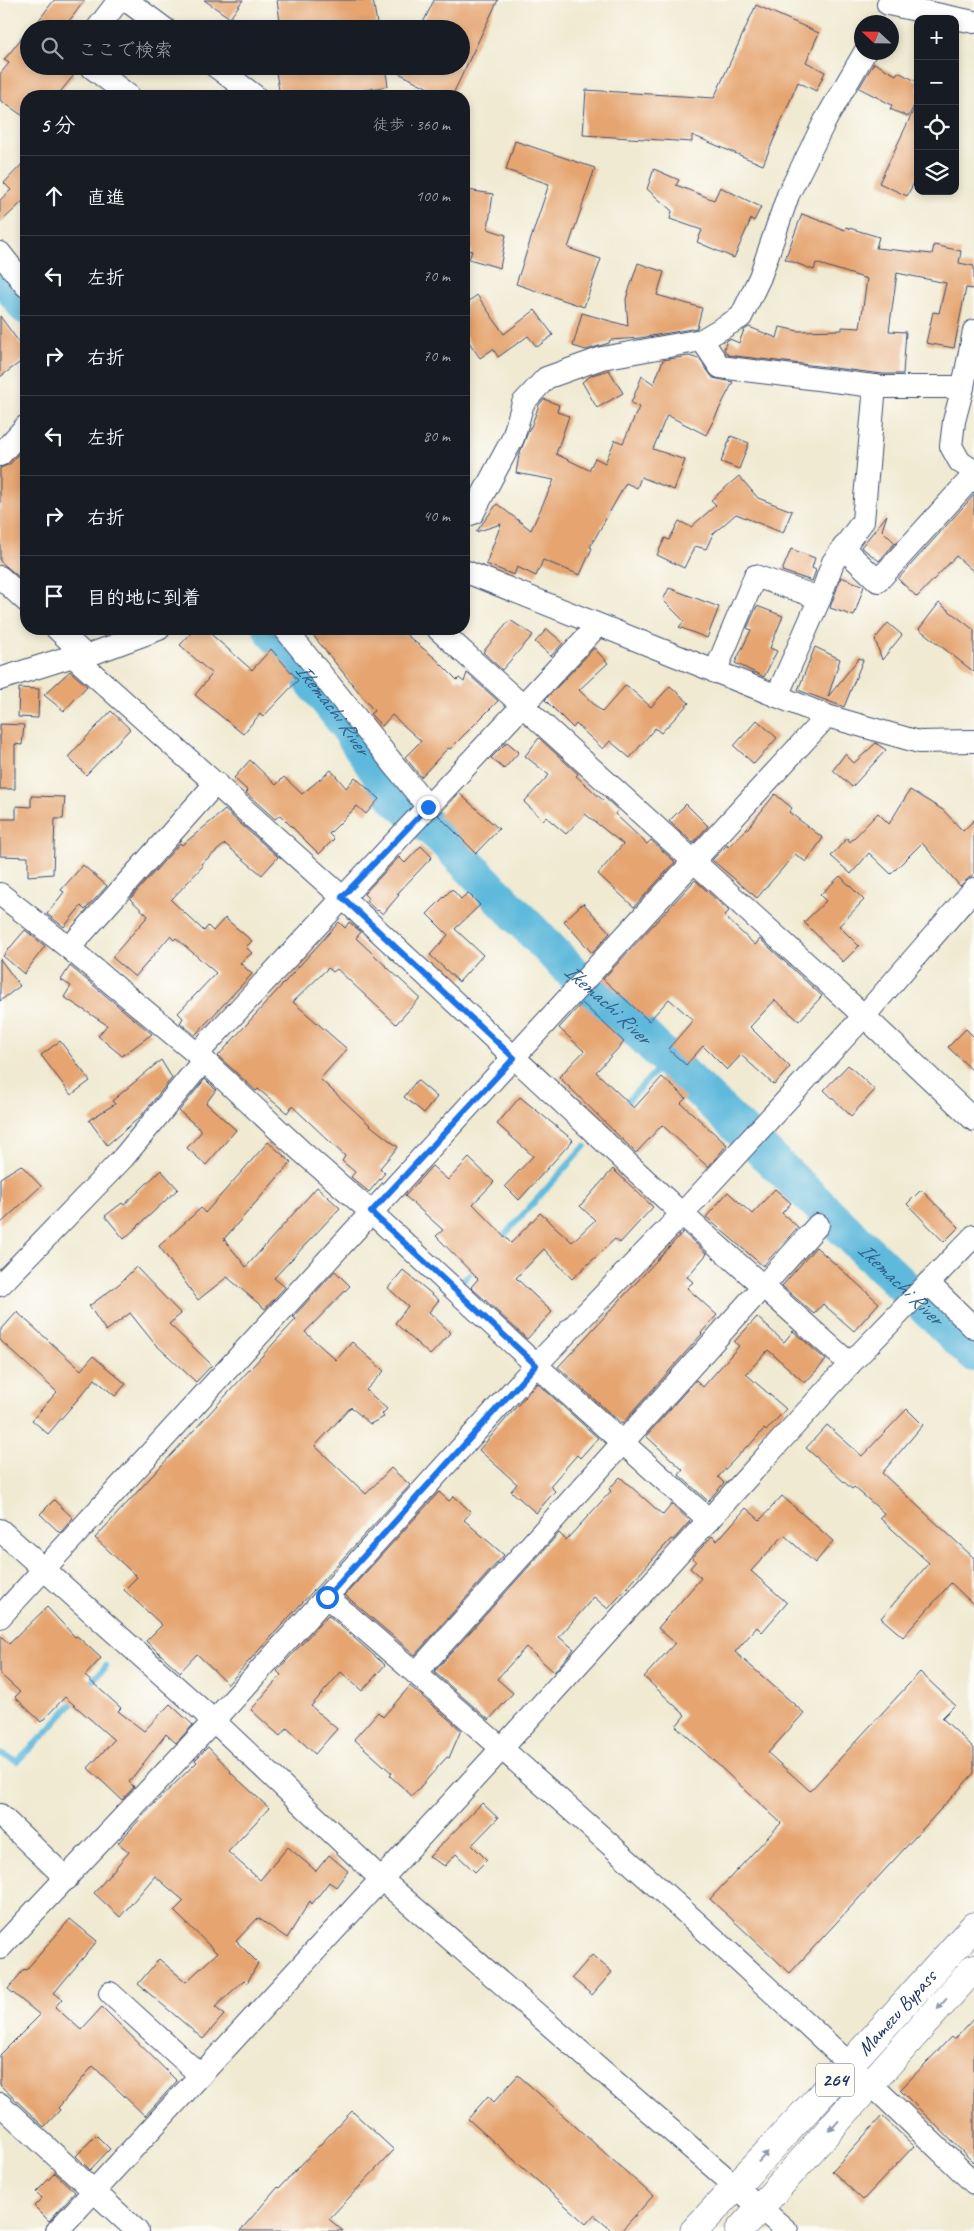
<!DOCTYPE html>
<html lang="ja">
<meta charset="utf-8">
<style>
body{margin:0;font-family:Caveat,"Klee One",sans-serif;background:#242831;color:#f1f3f6}
.controls{position:absolute;right:15px;top:15px;display:grid;overflow:hidden;border-radius:10px;box-shadow:0 2px 8px #0003}
.controls button{width:45px;height:45px;display:grid;place-items:center;padding:0;border:0;border-bottom:1px solid #363941;background:#171b24;color:#f1f3f6;font:25px sans-serif}
.compass{position:absolute;left:854px;top:15px;width:45px;height:45px;border-radius:50%;background:#171b24;box-shadow:0 2px 8px #0003;rotate:292deg}
.stop{position:absolute;width:15px;height:15px;margin:-11px;border:4px solid #1a73e8;border-radius:50%;background:#fff}
.stop.end{background:#1a73e8;border-color:#fff;box-shadow:0 1px 5px #0008}
.list{margin:0;padding:0;list-style:none}
h2{display:flex;justify-content:space-between;align-items:center;height:65px;margin:0;padding:0 20px;font-size:21px}
h2 small{font-size:16px;font-weight:400;color:#9ea1a6}
.list li{display:grid;grid-template-columns:32px 1fr auto;gap:15px;align-items:center;box-sizing:border-box;height:80px;padding:0 20px;border-top:1px solid #363941}
.list b{display:block;font-size:19px;white-space:nowrap}
.list em{font-size:16px;font-style:normal;color:#9ea1a6}
.icon{flex:none;width:28px;height:28px;fill:none;stroke:currentColor;stroke-width:2;stroke-linecap:round;stroke-linejoin:round}
.map{position:relative;flex:none;width:974px;height:2231px;overflow:hidden}
.search{position:absolute;background:#171b24;box-shadow:0 2px 8px #0003;left:20px;top:20px;width:450px;height:55px;display:flex;align-items:center;gap:12px;box-sizing:border-box;padding:0 18px;border-radius:28px;color:#9ea1a6;font-size:19px}
.panel{position:absolute;background:#171b24;box-shadow:0 2px 8px #0003;left:20px;top:90px;width:450px;height:545px;border-radius:20px}
.map>svg:first-child{display:block}
.lines{fill:none;stroke-linecap:round;stroke-linejoin:round}
.stream{stroke:#5fb9dc;stroke-width:6}
.river{stroke:#5fb9dc;stroke-width:36}
.building{fill:#e5a470}
.minor-casing{stroke:#3b4b6f;stroke-width:24}
.highway-casing{stroke:#3b4b6f;stroke-width:29}
.minor{stroke:#fff;stroke-width:22}
.highway{stroke:#fff;stroke-width:28}
.oneway{fill:#8d97ae}
.route{stroke:#1a73e8;stroke-width:6}
.labels{text-anchor:middle;dominant-baseline:central;stroke-width:4;stroke-linejoin:round;paint-order:stroke}
.shield{fill:#fdfcf7;stroke:#5f6c8c;stroke-width:1}
.shield-label{font-size:19px;font-weight:bold;fill:#1b2f5e}
.street-label{font-size:20px;fill:#1b2f5e;stroke:#fdfcf7}
.water-label{font-size:21px;font-style:italic;fill:#335f8a;stroke:#fdfcf7}
</style>
<div class="map">
<svg width="974" height="2231" viewBox="0 0 974 2231">
<rect width="100%" height="100%" fill="#fdfcf7"/>
<filter id="ink" filterUnits="userSpaceOnUse"><feTurbulence type="fractalNoise" baseFrequency=".02" numOctaves="2"/><feDisplacementMap in="SourceGraphic" scale="10" xChannelSelector="R" yChannelSelector="G"/><feConvolveMatrix kernelMatrix="1 2 1 2 8 2 1 2 1" color-interpolation-filters="sRGB"/></filter>
<filter id="wash" filterUnits="userSpaceOnUse"><feTurbulence type="fractalNoise" baseFrequency=".0096" numOctaves="4" result="noise"/><feDisplacementMap in="SourceGraphic" scale="20" xChannelSelector="R" yChannelSelector="G"/><feGaussianBlur stdDeviation="1.12" result="paint"/><feColorMatrix in="noise" values="0 0 0 0 0 0 0 0 0 0 0 0 0 0 0 0 0 1.4 0 .05"/><feComposite in="paint" operator="in"/></filter>
<g filter="url(#wash)">
<rect width="100%" height="100%" fill="#f0ead2"/>
<g class="lines">
<!-- stream -->
<g class="stream">
<polyline points="622,1107 667,1059"/>
<polyline points="499,1241 585,1146"/>
<polyline points="463,1281 476,1267"/>
<polyline points="86,1688 106,1666"/>
<polyline points="0,1754 17,1761 44,1735 78,1697"/>
</g>
<!-- river -->
<g class="river">
<polyline points="0,271 26,307"/>
<path id="s1" d="M271,629l72,91 53,79 44,37 128,132 48,42 358,344"/>
</g>
</g>
<g id="blocks">
<!-- building -->
<g class="building">
<polygon points="54,0 85,0 63,29 50,29 39,20"/>
<polygon points="204,0 243,0 230,18"/>
<polygon points="277,0 373,0 378,29 281,29"/>
<polygon points="434,0 498,0 452,96 444,96 385,66 461,66 461,29 420,29"/>
<polygon points="756,5 819,33 806,62 825,72 816,91 798,82 763,165 692,135 692,142 583,135 586,90 714,98"/>
<polygon points="29,29 29,66 64,66 74,75 57,96 26,96 26,118 0,100 0,74 9,63 4,60"/>
<polygon points="874,63 896,75 898,72 918,82 918,98 908,117 890,109 892,105 859,88"/>
<polygon points="275,66 385,66 388,86 330,96 280,96"/>
<polygon points="918,101 918,175 907,196 879,183"/>
<polygon points="515,141 595,168 568,248 601,259 584,307 516,284 549,184 506,170"/>
<polygon points="26,160 26,205 23,201 0,223 0,200 11,190 4,183"/>
<polygon points="654,169 679,180 676,185 714,200 720,187 761,207 754,221 751,219 734,258 697,242 702,230 670,219 672,211 647,189"/>
<polygon points="467,190 493,194 488,229 506,235 500,268 469,259 472,251 464,249 464,235 468,219 464,218"/>
<polygon points="802,214 845,230 846,227 879,237 876,248 932,254 934,245 961,251 959,263 974,266 974,289 966,288 954,348 926,343 933,312 939,313 946,283 897,273 889,331 906,332 903,374 883,374 728,355 724,349 727,340 730,339 739,343 744,330 749,327 777,338 780,327 798,331 842,330 842,327 860,328 867,279 816,263 814,270 785,259"/>
<polygon points="638,263 664,272 657,295 702,308 697,328 640,338 610,340 609,343 586,350 573,346 582,313 628,326 626,299"/>
<polygon points="477,295 504,334 535,310 553,335 537,347 528,336 498,357 493,349 480,358 464,335 464,305"/>
<polygon points="0,316 26,352 26,358 0,377"/>
<polygon points="689,356 699,359 713,378 733,382 706,435 667,415 653,449 685,460 674,490 641,477 637,488 626,483 590,547 592,548 580,575 543,560 536,576 517,567 514,575 486,564 501,524 476,532 497,504 531,530 554,480 516,473 519,455 530,427 531,427 539,405 544,399 559,405 557,412 569,416 556,454 589,470 595,458 605,463 615,440 623,443 639,407 631,403 642,376 654,384 663,360"/>
<polygon points="609,370 623,393 597,408 582,382 592,375"/>
<polygon points="731,436 749,443 739,469 721,462"/>
<polygon points="26,445 26,583 0,561 0,468 10,464"/>
<polygon points="739,476 758,498 792,511 783,533 736,514 713,534 706,549 695,546 684,568 657,555 665,538 669,540 679,521 691,527 716,505 711,500"/>
<polygon points="974,495 974,572 956,556 917,597 898,579"/>
<polygon points="887,515 882,530 895,543 879,561 861,547"/>
<polygon points="791,549 815,558 812,568 816,570 812,581 782,571"/>
<polygon points="841,577 864,586 854,616 830,608"/>
<polygon points="669,588 719,607 707,638 679,627 684,621 663,600"/>
<polygon points="939,603 974,630 974,672 919,629"/>
<polygon points="757,606 783,616 770,648 777,651 764,677 735,663 751,630 747,628"/>
<polygon points="510,620 533,635 502,670 483,652"/>
<polygon points="888,623 902,635 882,660 875,639"/>
<polygon points="195,629 205,629 252,670 271,649 298,680 263,717 260,714 243,734 195,695 212,674 180,645"/>
<polygon points="308,629 399,629 435,658 457,680 459,678 464,682 467,673 498,701 450,749 448,748 421,777 405,757 421,741 392,715 382,726 370,714 374,711"/>
<polygon points="547,629 563,643 551,656 535,642"/>
<polygon points="815,647 840,659 828,697 859,658 863,660 844,707 798,690"/>
<polygon points="594,648 608,663 579,690 602,712 626,685 651,707 670,686 689,703 661,733 655,728 630,758 610,741 603,749 576,724 573,728 545,700"/>
<polygon points="70,671 87,686 64,711 44,695"/>
<polygon points="19,688 39,689 38,718 18,717"/>
<polygon points="111,711 130,729 86,775 68,757"/>
<polygon points="757,720 777,738 754,764 734,746"/>
<polygon points="0,724 24,725 22,745 15,744 15,789 0,789"/>
<polygon points="539,738 578,774 576,776 603,800 605,798 618,810 615,814 647,844 651,840 675,862 634,907 598,874 623,844 585,814 566,834 546,817 543,820 524,802 549,775 525,756"/>
<polygon points="507,742 519,752 504,769 491,758"/>
<polygon points="876,743 886,750 852,787 833,770 845,754 854,763"/>
<polygon points="250,760 276,785 284,777 302,794 331,770 346,788 355,777 379,799 366,814 357,806 329,834 334,839 319,854 280,815 275,819 246,793 248,791 234,778"/>
<polygon points="910,790 943,810 963,831 974,820 974,874 960,886 922,843 891,874 869,853 851,874 831,856 847,838 850,842 878,813 889,824"/>
<polygon points="459,793 499,829 476,853 438,815"/>
<polygon points="775,794 792,808 789,812 823,838 806,862 795,854 757,898 712,860 727,845 728,847 748,828"/>
<polygon points="31,796 65,797 63,819 55,819 53,874 28,876 28,857 0,856 0,819 16,819 16,806 31,807"/>
<polygon points="686,804 708,826 693,843 669,821"/>
<polygon points="225,810 278,857 262,875 225,844 201,864 203,866 171,900 204,931 208,926 213,931 225,918 252,941 246,947 252,953 240,963 252,974 195,1035 180,1023 183,1018 178,1013 216,973 176,938 174,940 170,936 135,977 112,957 148,916 130,899 180,843 182,845"/>
<polygon points="421,846 432,857 397,894 399,895 383,914 378,910 377,911 366,901 368,898 364,894 399,857 405,863"/>
<polygon points="83,865 107,886 85,910 81,906 64,927 47,914 64,892 61,890"/>
<polygon points="840,876 864,900 839,926 859,946 843,962 804,922 826,901 820,895"/>
<polygon points="695,880 729,911 724,916 755,945 760,939 822,996 799,1021 775,1000 750,1027 790,1067 774,1085 741,1055 727,1070 703,1046 686,1065 668,1049 693,1020 669,999 649,1021 603,979"/>
<polygon points="452,889 461,899 468,893 480,905 455,929 483,955 459,982 430,955 448,935 427,914"/>
<polygon points="583,903 610,933 592,953 564,921"/>
<polygon points="339,922 345,928 349,922 361,932 356,938 420,998 396,1024 337,969 333,972 328,968 293,1002 347,1049 320,1079 371,1126 398,1147 380,1168 385,1173 369,1192 351,1177 355,1172 342,1161 345,1156 292,1106 287,1113 258,1089 256,1091 218,1056"/>
<polygon points="25,930 45,946 24,974 3,956"/>
<polygon points="0,959 20,986 0,1001"/>
<polygon points="70,966 152,1034 122,1056 98,1036 107,1025 64,997 71,986 61,980"/>
<polygon points="582,1003 624,1042 596,1072 634,1108 662,1077 686,1098 681,1103 727,1145 708,1167 662,1125 636,1153 559,1077 584,1051 559,1028"/>
<polygon points="966,1029 974,1037 974,1072 948,1047"/>
<polygon points="60,1041 90,1081 71,1095 41,1055"/>
<polygon points="161,1060 172,1078 140,1117 107,1145 89,1120 115,1104 112,1101"/>
<polygon points="848,1065 875,1090 851,1116 824,1090"/>
<polygon points="205,1079 216,1090 206,1103 236,1130 206,1165 187,1148 202,1131 179,1111"/>
<polygon points="417,1080 437,1097 424,1113 404,1097"/>
<polygon points="520,1097 573,1140 519,1200 505,1186 533,1156 497,1124"/>
<polygon points="268,1142 291,1162 224,1239 246,1267 317,1187 340,1208 274,1278 285,1287 265,1309 227,1277 198,1300 159,1246 201,1208 205,1213"/>
<polygon points="469,1158 494,1182 473,1204 511,1243 540,1213 572,1242 595,1220 580,1206 613,1169 653,1207 620,1243 615,1239 572,1279 544,1249 516,1278 552,1312 527,1339 471,1287 478,1279 436,1236 443,1230 405,1196 432,1166 448,1180"/>
<polygon points="21,1165 41,1186 0,1224 0,1178"/>
<polygon points="161,1170 178,1189 124,1239 105,1216 122,1203 124,1205"/>
<polygon points="775,1189 791,1203 782,1213 798,1227 763,1266 706,1217 728,1192 752,1214"/>
<polygon points="921,1190 959,1227 944,1242 907,1204"/>
<polygon points="683,1232 707,1254 687,1277 693,1282 687,1288 717,1315 701,1333 702,1334 622,1424 558,1367"/>
<polygon points="816,1247 879,1303 854,1331 823,1304 814,1314 782,1286"/>
<polygon points="136,1267 181,1314 169,1324 212,1365 196,1382 154,1343 130,1313 106,1331 89,1306 119,1284"/>
<polygon points="403,1270 439,1300 429,1312 451,1333 430,1355 395,1323 408,1306 388,1288"/>
<polygon points="335,1271 350,1286 305,1332 336,1360 352,1342 384,1371 366,1390 387,1409 382,1414 384,1417 370,1424 351,1407 315,1446 366,1494 391,1468 410,1485 228,1684 197,1654 180,1672 146,1641 162,1625 124,1590 137,1577 95,1538 296,1319 293,1317"/>
<polygon points="17,1312 81,1370 93,1356 126,1384 115,1396 95,1379 48,1434 32,1420 57,1392 0,1340 0,1331"/>
<polygon points="757,1317 784,1342 793,1331 826,1360 805,1383 768,1350 746,1374 786,1409 766,1431 764,1429 748,1447 747,1446 718,1477 724,1483 708,1501 679,1475 683,1470 646,1436 696,1380 703,1387 739,1346 734,1342"/>
<polygon points="537,1383 598,1438 580,1458 577,1455 550,1486 555,1491 536,1513 511,1491 517,1484 479,1450"/>
<polygon points="907,1409 923,1425 882,1473 974,1558 974,1605 951,1583 903,1637 881,1618 929,1563 880,1518 884,1513 854,1487 852,1489 806,1448 827,1425 862,1456"/>
<polygon points="620,1477 663,1515 672,1504 690,1521 673,1540 671,1539 608,1609 594,1597 559,1637 574,1649 554,1672 526,1647 497,1679 513,1693 489,1720 434,1672 559,1533 566,1540 611,1491 609,1489"/>
<polygon points="439,1492 449,1501 454,1496 471,1512 464,1520 504,1555 415,1655 345,1595"/>
<polygon points="782,1496 833,1541 815,1563 784,1535 751,1571 787,1603 762,1632 757,1627 735,1652 804,1713 768,1753 810,1791 920,1672 955,1705 942,1718 974,1748 974,1773 790,1973 710,1899 781,1823 676,1726 685,1715 644,1677 675,1643 658,1628 701,1578 690,1568 696,1561 692,1558 712,1536 717,1541 746,1508 760,1520"/>
<polygon points="54,1500 73,1518 60,1533 40,1514"/>
<polygon points="47,1607 75,1637 77,1636 101,1658 85,1676 121,1708 118,1711 144,1731 170,1704 193,1725 176,1743 166,1734 129,1782 134,1787 122,1800 88,1768 114,1740 65,1697 41,1722 15,1697 20,1692 0,1674 0,1635 9,1644"/>
<polygon points="328,1615 385,1665 362,1691 341,1672 311,1706 337,1729 315,1754 287,1728 280,1736 251,1710 281,1675 277,1671"/>
<polygon points="410,1686 461,1730 449,1758 447,1757 412,1796 390,1776 392,1773 354,1739 378,1712 383,1717"/>
<polygon points="208,1747 231,1771 230,1772 269,1808 228,1852 260,1880 288,1847 316,1871 329,1855 348,1871 336,1887 329,1882 312,1904 310,1901 287,1938 258,1918 236,1941 258,1963 247,1983 244,1980 215,2007 224,2015 203,2039 138,1984 159,1959 186,1982 217,1953 174,1911 184,1901 155,1876 120,1917 94,1893 129,1852 118,1843 153,1805 197,1762 195,1760"/>
<polygon points="482,1803 498,1818 472,1845 487,1860 475,1872 456,1854 445,1866 429,1857"/>
<polygon points="70,1919 97,1941 54,1993 62,1999 55,2007 81,2030 102,2007 177,2081 145,2116 93,2066 58,2108 60,2110 44,2127 0,2085 0,2055 40,2015 8,1989 24,1969 26,1970"/>
<polygon points="592,1955 612,1972 592,1995 572,1978"/>
<polygon points="974,2018 974,2163 900,2090 951,2037 954,2040"/>
<polygon points="518,2075 653,2196 621,2231 612,2231 594,2215 586,2224 468,2119 488,2096 494,2102"/>
<polygon points="352,2111 394,2150 329,2219 343,2231 240,2231 278,2187 279,2188"/>
<polygon points="882,2116 914,2146 863,2200 832,2171"/>
<polygon points="96,2135 110,2149 90,2170 76,2156"/>
<polygon points="55,2173 75,2192 49,2221 34,2206 42,2198 36,2192"/>
</g>
</g>
</g>
<g filter="url(#ink)">
<use href="#blocks" fill-opacity="0" stroke="#3b4b6f" stroke-width="1"/>
<g class="lines">
<defs>
<g id="minor">
<polyline points="126,0 165,29"/>
<polyline points="888,4 974,22"/>
<polyline points="97,29 119,0"/>
<polyline points="90,66 129,96"/>
<polyline points="215,66 255,96"/>
<polyline points="0,253 26,286"/>
<polyline points="974,331 963,387 954,421 951,446 960,462 974,471"/>
<polyline points="702,340 720,367 882,387 963,387"/>
<polyline points="0,455 26,426"/>
<polyline points="464,516 473,513 513,438 523,403 546,378 602,358 702,340 741,317 760,277 788,195 825,121 865,52"/>
<polyline points="843,548 878,581 974,475"/>
<polyline points="464,571 827,716 919,742 974,741"/>
<polyline points="0,577 26,601"/>
<polyline points="57,629 86,656"/>
<polyline points="285,629 428,807"/>
<polyline points="438,629 864,1016 974,1120"/>
<polyline points="73,656 342,897 682,1214 850,1364"/>
<polyline points="715,672 755,576 820,598"/>
<polyline points="0,679 73,656 86,656 159,629"/>
<polyline points="777,696 820,598 833,562 863,521 875,386"/>
<polyline points="0,894 69,948 197,1054 301,1151 371,1212 536,1365 709,1520"/>
<polyline points="69,948 216,783"/>
<polyline points="197,1054 597,626"/>
<polyline points="928,1283 974,1328"/>
<polyline points="0,1285 123,1158 204,1060"/>
<polyline points="0,1530 214,1721 380,1878 787,2231"/>
<path d="M327,1597c221,189 438,383 647,586"/>
<polyline points="0,1617 827,716"/>
<polyline points="416,1673 818,1225"/>
<polyline points="0,1815 67,1879"/>
<polyline points="0,1948 214,1721 536,1365 682,1214 864,1016 974,889"/>
<polyline points="110,1993 200,2075"/>
<polyline points="0,2104 137,2231"/>
<polyline points="57,2231 503,1747 850,1364 974,1236"/>
</g>
<g id="highway">
<path id="s2" d="M694,2231l156,-167 124,-138"/>
<polyline points="739,2231 974,1968"/>
</g>
</defs>
<!-- minor casing -->
<use href="#minor" class="minor-casing"/>
<!-- highway casing -->
<use href="#highway" class="highway-casing"/>
<!-- minor -->
<use href="#minor" class="minor"/>
<!-- highway -->
<use href="#highway" class="highway"/>
</g>
<!-- one-way arrows -->
<defs><path id="oneway-solid" d="M-6-.8H1V-3.2L6.5 0L1 3.2V.8H-6Z" transform="scale(1.25)"/></defs>
<g class="oneway">
<use href="#oneway-solid" transform="translate(942 2004) rotate(131)"/>
<use href="#oneway-solid" transform="translate(834 2126) rotate(132)"/>
<use href="#oneway-solid" transform="translate(763 2157) rotate(-47)"/>
</g>
</g>
<g class="lines" filter="url(#ink)">
<!-- route -->
<polyline class="route" points="327,1597 536,1365 371,1212 514,1058 342,897 428,807"/>
</g>
<g class="labels">
<!-- shield labels -->
<rect class="shield" x="816" y="2063.5" width="38" height="33" rx="4"/>
<g class="shield-label">
<text x="835" y="2080">264</text>
</g>
<!-- street labels -->
<g class="street-label">
<text stroke="none"><textPath href="#s2" startOffset="298">Mamezu Bypass</textPath></text>
</g>
<!-- water labels -->
<g class="water-label">
<text stroke="none"><textPath href="#s1" startOffset="101">Ikemachi River</textPath></text>
<text stroke="none"><textPath href="#s1" startOffset="506">Ikemachi River</textPath></text>
<text stroke="none"><textPath href="#s1" startOffset="911">Ikemachi River</textPath></text>
</g>
</g>
</svg>
<div class="controls">
<button>+</button>
<button>−</button>
<button><svg class="icon" aria-label="locate" viewBox="0 0 24 24"><circle cx="12" cy="12" r="6"/><path d="M12 2v4M12 18v4M2 12h4M18 12h4"/></svg></button>
<button><svg class="icon" aria-label="layers" viewBox="0 0 24 24"><path d="M12 4l9 5-9 5-9-5zM3 14l9 5 9-5"/></svg></button>
</div>
<svg class="compass" viewBox="-18 -18 36 36"><path d="M0-13l5 13h-10z" fill="#e53935"/><path d="M0 13l5-13h-10z" fill="#9ea1a6"/></svg>
<div class="stop" style="left:327px;top:1597px"></div>
<div class="stop end" style="left:428px;top:807px"></div>
<div class="search"><svg class="icon" aria-label="search" viewBox="0 0 24 24"><circle cx="10" cy="10" r="6"/><path d="M15 15l6 6"/></svg>ここで検索</div>
<section class="panel">
<h2>5 分<small>徒歩 · 360 m</small></h2>
<ul class="list">
<li><svg class="icon" aria-label="ahead" viewBox="0 0 24 24"><path d="M12 20V5M6 11l6-6 6 6"/></svg><div><b>直進</b></div><em>100 m</em></li>
<li><svg class="icon" aria-label="left" viewBox="0 0 24 24"><path d="M17 20v-9H6M10 6l-5 5 5 5"/></svg><div><b>左折</b></div><em>70 m</em></li>
<li><svg class="icon" aria-label="right" viewBox="0 0 24 24"><path d="M7 20v-9h11M14 6l5 5-5 5"/></svg><div><b>右折</b></div><em>70 m</em></li>
<li><svg class="icon" aria-label="left" viewBox="0 0 24 24"><path d="M17 20v-9H6M10 6l-5 5 5 5"/></svg><div><b>左折</b></div><em>80 m</em></li>
<li><svg class="icon" aria-label="right" viewBox="0 0 24 24"><path d="M7 20v-9h11M14 6l5 5-5 5"/></svg><div><b>右折</b></div><em>40 m</em></li>
<li><svg class="icon" aria-label="arrive" viewBox="0 0 24 24"><path d="M6 21V4h12l-3 4 3 4H6"/></svg><div><b>目的地に到着</b></div></li>
</ul>
</section>
</div>
